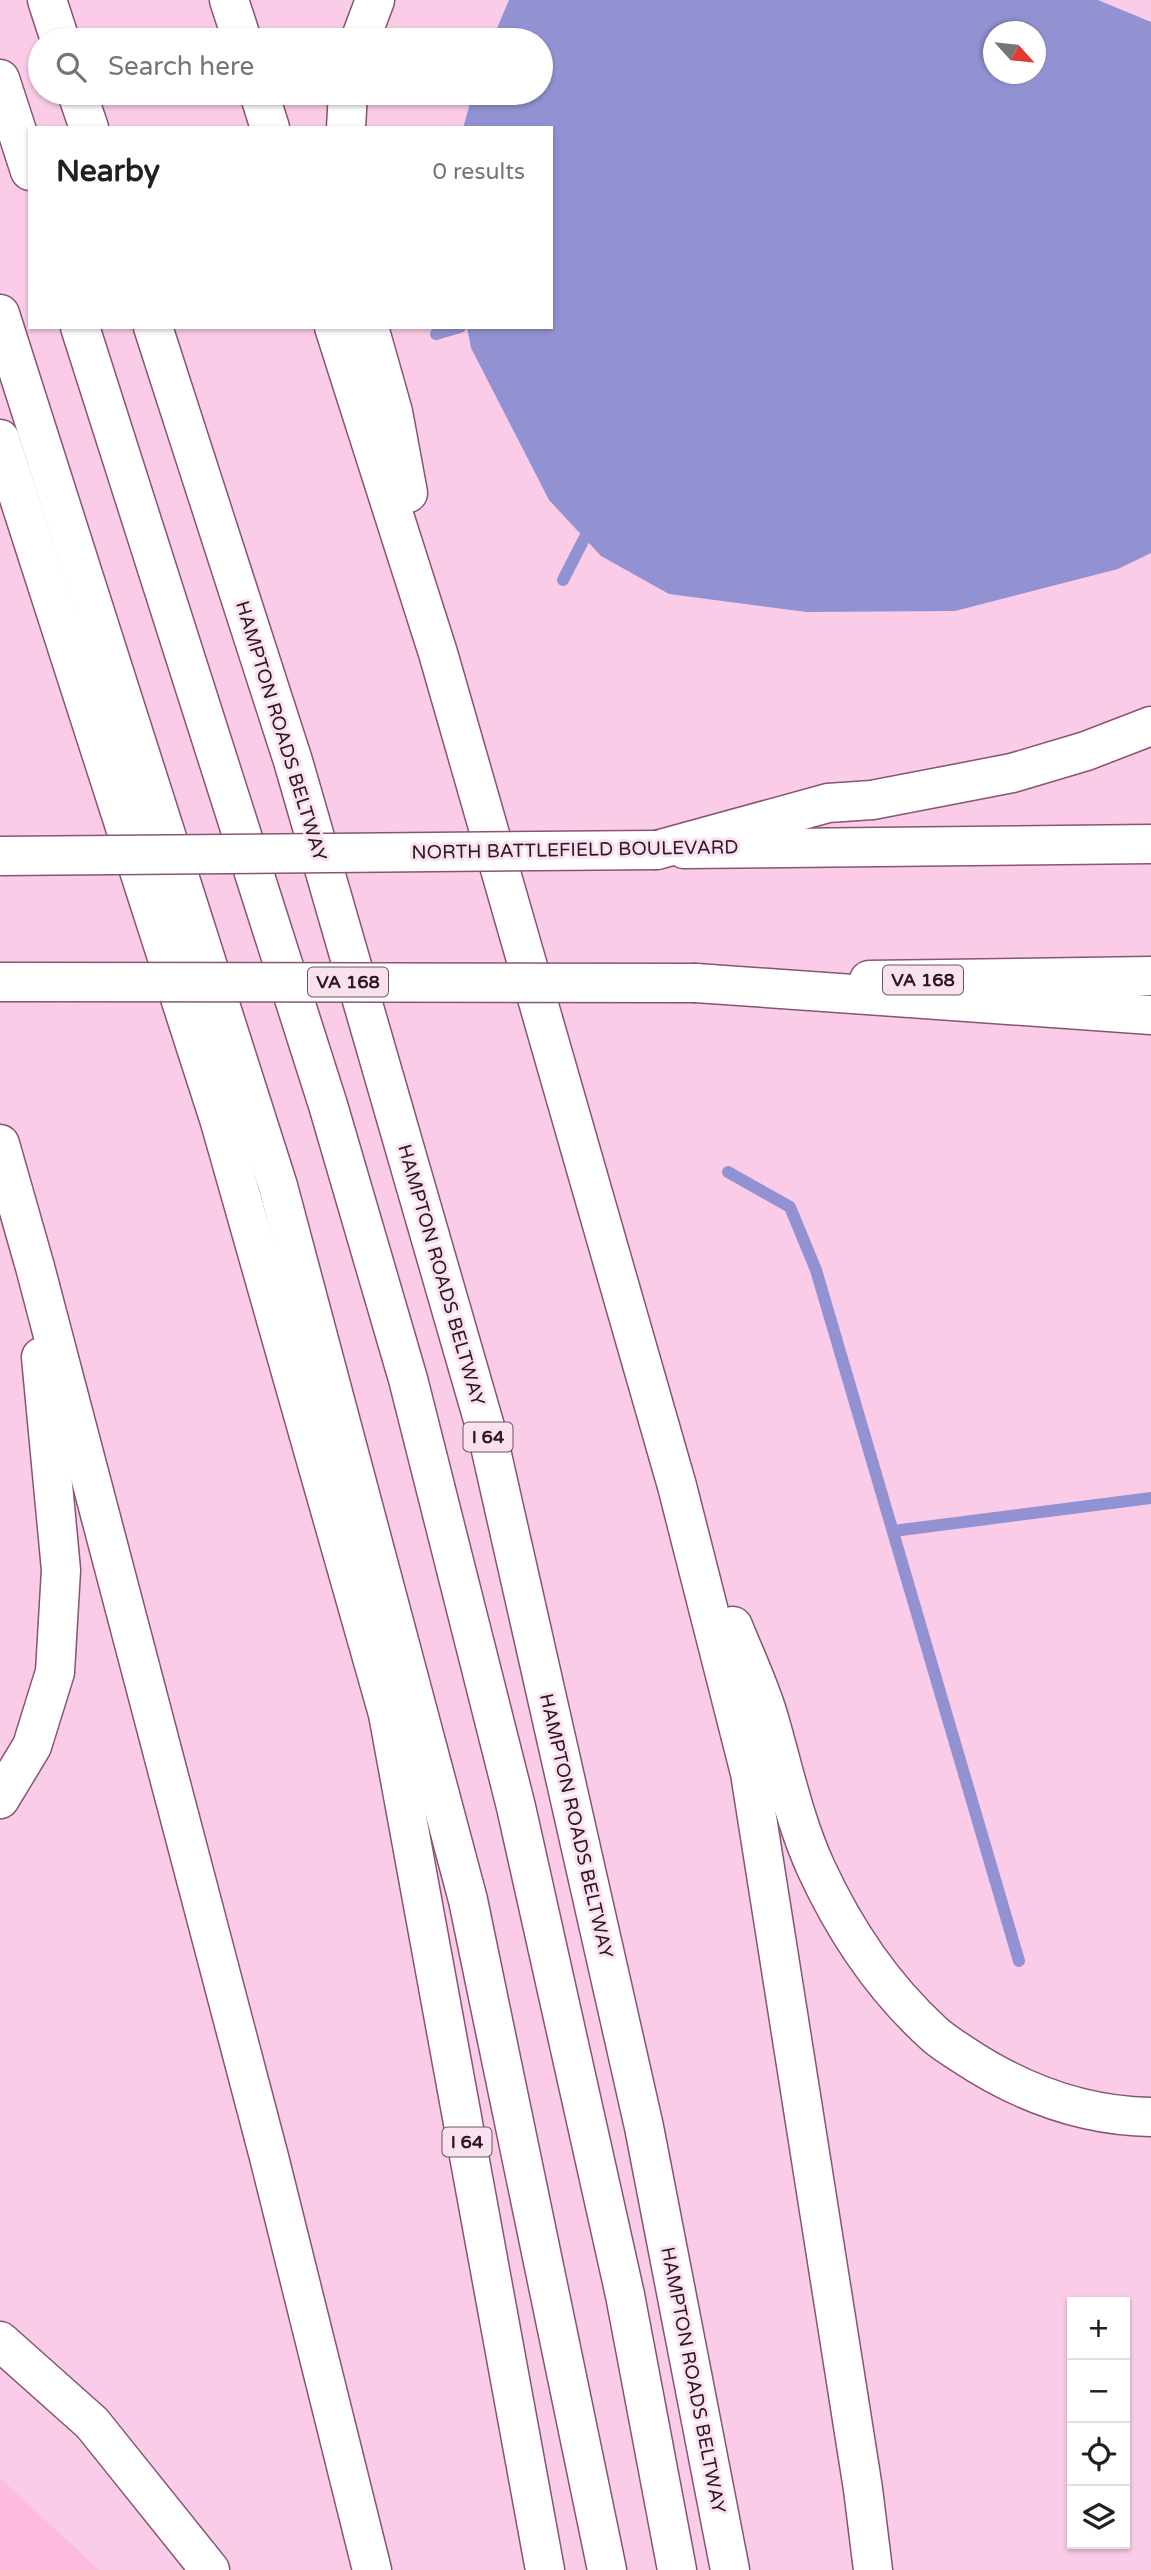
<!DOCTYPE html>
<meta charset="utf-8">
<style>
body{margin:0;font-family:"Varela Round",sans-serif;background:#f6f6f6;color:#202124}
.controls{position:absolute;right:21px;bottom:21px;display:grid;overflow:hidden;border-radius:0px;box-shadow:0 2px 5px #0004}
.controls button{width:63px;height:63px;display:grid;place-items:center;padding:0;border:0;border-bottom:2px solid #e0e0e0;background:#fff;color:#202124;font:35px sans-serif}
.compass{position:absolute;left:983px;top:21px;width:63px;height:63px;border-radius:50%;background:#fff;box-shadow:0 2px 5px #0004;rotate:117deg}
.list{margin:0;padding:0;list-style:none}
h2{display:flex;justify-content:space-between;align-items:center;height:91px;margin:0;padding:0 28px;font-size:30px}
h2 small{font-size:23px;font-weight:400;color:#757577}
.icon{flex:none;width:38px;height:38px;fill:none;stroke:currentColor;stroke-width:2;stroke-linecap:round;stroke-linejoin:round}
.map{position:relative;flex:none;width:1151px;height:2570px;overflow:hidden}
.search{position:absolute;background:#fff;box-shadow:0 2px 5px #0004;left:28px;top:28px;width:525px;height:77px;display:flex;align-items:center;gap:18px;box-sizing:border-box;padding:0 24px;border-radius:38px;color:#757577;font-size:26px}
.panel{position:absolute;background:#fff;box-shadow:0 2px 5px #0004;left:28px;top:126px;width:525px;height:203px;border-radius:0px}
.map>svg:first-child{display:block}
.built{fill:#fdbbe1}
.water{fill:#9292d3;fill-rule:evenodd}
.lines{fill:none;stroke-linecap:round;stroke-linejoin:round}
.stream{stroke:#9292d3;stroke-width:12}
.major-casing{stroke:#875472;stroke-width:41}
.highway-casing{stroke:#875472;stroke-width:41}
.major{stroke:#fff;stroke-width:38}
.highway{stroke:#fff;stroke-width:38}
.major-bridge-casing{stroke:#875472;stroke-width:41;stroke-linecap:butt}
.major-bridge{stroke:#fff;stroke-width:38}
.labels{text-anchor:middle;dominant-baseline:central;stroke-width:6;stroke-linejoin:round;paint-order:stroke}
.shield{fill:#fae1ef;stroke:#6a5461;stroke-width:2}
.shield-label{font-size:18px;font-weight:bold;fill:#2d1724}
.street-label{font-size:19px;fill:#2d1724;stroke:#fae1ef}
</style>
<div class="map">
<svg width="1151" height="2570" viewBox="0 0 1151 2570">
<rect width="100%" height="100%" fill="#fbcce7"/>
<!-- built -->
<polygon class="built" points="0,2478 99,2570 0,2570"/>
<!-- water -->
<path class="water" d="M509,0h589l53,22v531l-33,16 -163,42 -148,1 -138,-18 -68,-38 -52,-56 -78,-152 -4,-21h84v-199h-88l10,-35h68v-53h-49zM993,32h43v42h-43z"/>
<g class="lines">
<!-- stream -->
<g class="stream">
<polyline points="436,334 460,327"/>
<polyline points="563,580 584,539"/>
<polyline points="728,1172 790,1207 816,1270 1019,1961"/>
<polyline points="893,1531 1151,1498"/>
</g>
<defs>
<g id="major">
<polyline points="684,849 1151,844"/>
<polyline points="869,980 1151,976"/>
</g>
<g id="highway">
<polyline points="47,0 60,40"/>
<polyline points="229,0 242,40"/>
<polyline points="360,40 375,0"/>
<polyline points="0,79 30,171"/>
<polyline points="77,93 89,128"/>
<polyline points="259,93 270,128"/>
<polyline points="346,128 348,93"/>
<polyline points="0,314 278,1186 468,1900 607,2570"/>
<polyline points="80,327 328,1105 408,1379 516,1807 625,2295 677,2570"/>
<polyline points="153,327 293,761 488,1437 644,2127 730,2570"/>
<polyline points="334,327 438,653 677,1486 750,1773 863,2489 873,2570"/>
<polyline points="369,327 393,412 408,493"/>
<polyline points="0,439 220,1122 388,1714 545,2570"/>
<polyline points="657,850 828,803 872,800 1012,773 1086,751 1151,726"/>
<polyline points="696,983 1151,1015"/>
<polyline points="0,1144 35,1267 269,2157 372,2570"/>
<path d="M733,1626c12,30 26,59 35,89 15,51 26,105 48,153 28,61 67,119 116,164 9,9 20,15 30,22 57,38 120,62 189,63"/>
<polyline points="0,1799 32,1746 55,1672 61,1570 41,1357"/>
<polyline points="0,2341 92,2423 210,2570"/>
</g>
</defs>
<!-- major casing -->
<use href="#major" class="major-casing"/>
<!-- highway casing -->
<use href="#highway" class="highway-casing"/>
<!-- major -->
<use href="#major" class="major"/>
<!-- highway -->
<use href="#highway" class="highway"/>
<defs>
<g id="major-bridge">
<polyline points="0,856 657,850"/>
<polyline points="0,982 696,983"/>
</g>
</defs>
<!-- major-bridge casing -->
<use href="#major-bridge" class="major-bridge-casing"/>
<!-- major-bridge -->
<use href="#major-bridge" class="major-bridge"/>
</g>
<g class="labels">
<!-- shield labels -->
<g class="shield">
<rect x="883" y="965.5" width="80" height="29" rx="5"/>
<rect x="308" y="967.5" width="80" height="29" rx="5"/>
<rect x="463.5" y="1422.5" width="49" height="29" rx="5"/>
<rect x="442.5" y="2127.5" width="49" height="29" rx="5"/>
</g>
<g class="shield-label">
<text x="923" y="980">VA 168</text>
<text x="348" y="982">VA 168</text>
<text x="488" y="1437">I 64</text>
<text x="467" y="2142">I 64</text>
</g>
<!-- street labels -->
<g class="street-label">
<text transform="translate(281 731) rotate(73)">HAMPTON ROADS BELTWAY</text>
<text transform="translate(575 850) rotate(-1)">NORTH BATTLEFIELD BOULEVARD</text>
<text transform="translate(441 1275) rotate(74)">HAMPTON ROADS BELTWAY</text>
<text transform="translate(576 1826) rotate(77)">HAMPTON ROADS BELTWAY</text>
<text transform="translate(693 2380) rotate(79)">HAMPTON ROADS BELTWAY</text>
</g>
</g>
</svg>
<div class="controls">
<button>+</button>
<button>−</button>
<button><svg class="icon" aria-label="locate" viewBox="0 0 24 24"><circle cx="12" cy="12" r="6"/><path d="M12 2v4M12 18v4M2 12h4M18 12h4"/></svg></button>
<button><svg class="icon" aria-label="layers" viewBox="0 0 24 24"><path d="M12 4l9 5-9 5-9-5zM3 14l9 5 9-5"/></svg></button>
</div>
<svg class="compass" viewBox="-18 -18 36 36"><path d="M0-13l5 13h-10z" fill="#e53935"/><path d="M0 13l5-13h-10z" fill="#757577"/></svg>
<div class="search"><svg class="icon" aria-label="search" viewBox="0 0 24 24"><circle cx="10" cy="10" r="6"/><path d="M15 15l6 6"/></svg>Search here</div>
<section class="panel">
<h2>Nearby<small>0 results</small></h2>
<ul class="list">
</ul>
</section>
</div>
